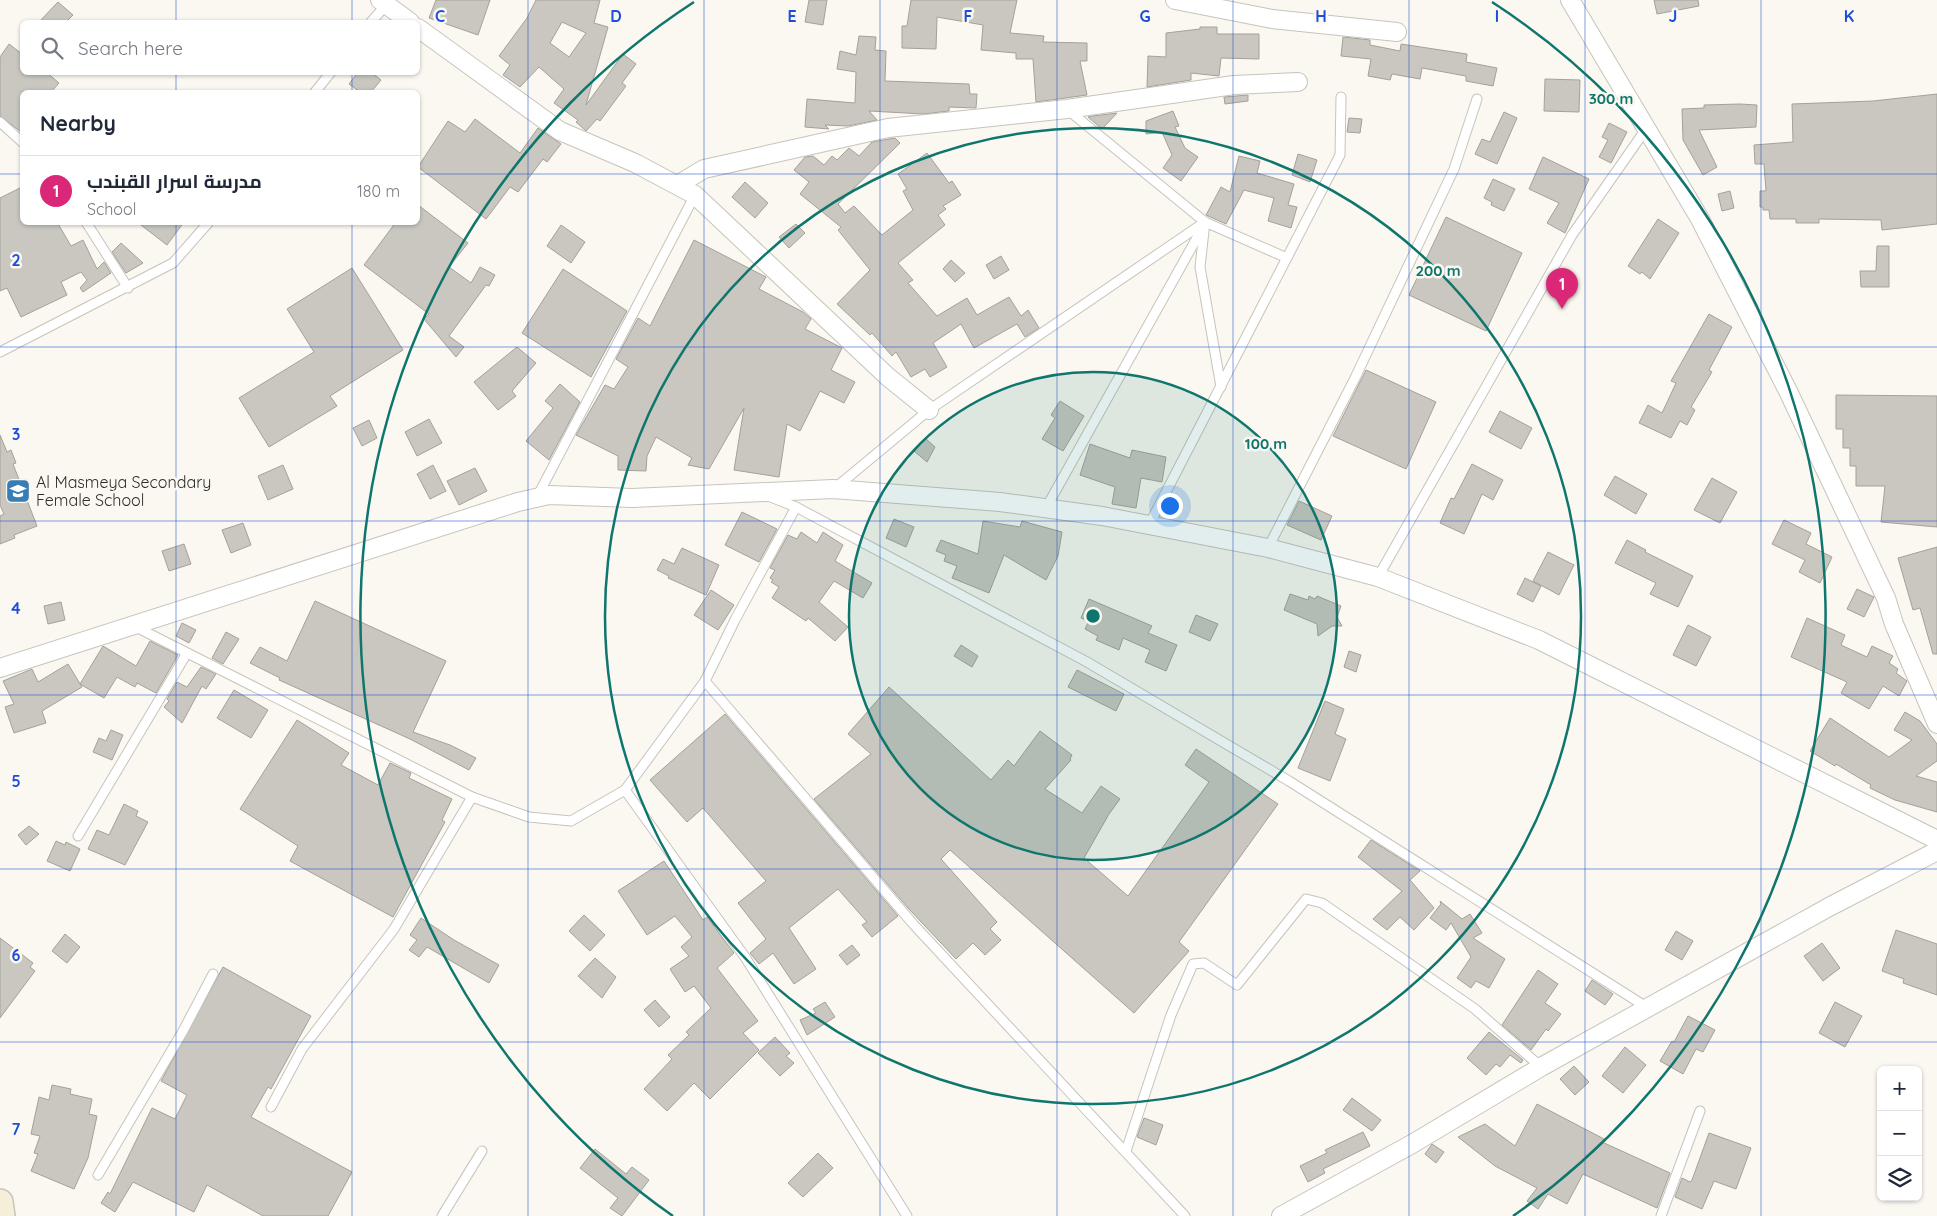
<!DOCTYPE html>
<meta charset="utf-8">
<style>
body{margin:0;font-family:Quicksand,Cairo,sans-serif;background:#f2f2f3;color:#1f2937}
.controls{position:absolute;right:15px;bottom:15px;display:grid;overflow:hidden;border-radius:8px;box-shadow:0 1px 4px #0004}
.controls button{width:45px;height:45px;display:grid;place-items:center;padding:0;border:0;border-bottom:1px solid #e0e1e3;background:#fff;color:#1f2937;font:25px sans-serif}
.you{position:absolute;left:1169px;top:505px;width:18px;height:18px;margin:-12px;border:4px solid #fff;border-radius:50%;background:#1a73e8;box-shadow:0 0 0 8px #1a73e833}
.badge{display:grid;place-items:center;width:32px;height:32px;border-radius:50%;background:#db2777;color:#fff;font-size:16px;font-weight:700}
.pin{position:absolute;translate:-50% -41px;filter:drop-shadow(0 1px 2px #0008)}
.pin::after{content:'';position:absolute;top:26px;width:18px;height:15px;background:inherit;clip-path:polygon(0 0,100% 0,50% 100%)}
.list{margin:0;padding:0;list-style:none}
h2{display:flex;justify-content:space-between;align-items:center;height:65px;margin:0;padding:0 20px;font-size:21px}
h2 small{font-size:16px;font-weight:400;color:#747a83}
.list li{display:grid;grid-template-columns:32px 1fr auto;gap:15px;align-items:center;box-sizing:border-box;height:70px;padding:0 20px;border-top:1px solid #e0e1e3}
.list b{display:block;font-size:19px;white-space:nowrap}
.list p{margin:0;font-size:16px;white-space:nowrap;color:#747a83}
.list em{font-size:16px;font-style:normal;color:#747a83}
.icon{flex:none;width:28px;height:28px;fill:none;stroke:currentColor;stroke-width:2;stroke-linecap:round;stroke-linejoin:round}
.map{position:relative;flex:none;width:1937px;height:1216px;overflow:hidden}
.search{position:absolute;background:#fff;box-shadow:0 1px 4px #0004;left:20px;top:20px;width:400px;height:55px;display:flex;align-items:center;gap:12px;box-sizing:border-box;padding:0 18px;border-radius:8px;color:#747a83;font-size:19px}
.panel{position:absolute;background:#fff;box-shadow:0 1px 4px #0004;left:20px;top:90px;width:400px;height:135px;border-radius:8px}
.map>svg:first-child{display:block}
.building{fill:#c9c7c0;stroke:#a3a19a;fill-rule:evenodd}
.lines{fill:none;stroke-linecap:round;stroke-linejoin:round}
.lane-casing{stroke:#c6c4bc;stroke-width:11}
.street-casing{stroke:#c6c4bc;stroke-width:20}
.secondary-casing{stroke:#c6c4bc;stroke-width:28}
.lane{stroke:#fff;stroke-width:9}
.street{stroke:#fff;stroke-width:18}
.secondary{stroke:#f5efd9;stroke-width:25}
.grid{fill:none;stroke:#1d4ed8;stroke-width:1;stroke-opacity:0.55}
.ring{fill:none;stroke:#0f766e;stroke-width:2.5}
.labels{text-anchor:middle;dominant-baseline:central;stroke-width:5;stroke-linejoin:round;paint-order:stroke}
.poi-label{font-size:16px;fill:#2f2e2b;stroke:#faf8f0;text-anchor:start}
.grid-label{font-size:16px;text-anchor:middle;font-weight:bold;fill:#1d4ed8;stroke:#faf8f0;stroke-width:5;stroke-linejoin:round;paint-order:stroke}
.centre{fill:#0f766e;stroke:#faf8f0;stroke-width:2.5}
.ring-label{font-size:15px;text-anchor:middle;font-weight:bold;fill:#0f766e;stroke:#faf8f0;stroke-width:5;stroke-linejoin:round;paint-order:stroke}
</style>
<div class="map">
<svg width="1937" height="1216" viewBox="0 0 1937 1216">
<rect width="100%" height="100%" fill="#faf8f0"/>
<!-- building -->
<g class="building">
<polygon points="436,0 490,0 478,35 429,18"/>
<path d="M536,0h64l-6,23 14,4 -22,78 37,-51 13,10 -14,19 4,3 -26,35 -3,-2 -11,12 -10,-9 2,-2 -24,-17 10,-14 -25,-22 -19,20 -17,-12 7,-10 -11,-9 28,-38zM562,22l24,11 -17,24 -19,-14z"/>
<polygon points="809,0 827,0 823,25 805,22"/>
<polygon points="911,0 1017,0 1010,33 1044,36 1043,42 1087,43 1087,61 1080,61 1087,95 1036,102 1033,59 1016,59 1016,53 981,50 983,25 937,17 936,49 902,48 902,26 907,26"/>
<polygon points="1654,0 1698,0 1699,6 1657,14"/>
<polygon points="58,2 73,15 66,22 39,22"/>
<polygon points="1200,27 1217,27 1217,34 1259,34 1259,59 1221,58 1219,76 1191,73 1191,80 1147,87 1148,56 1166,57 1166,33 1200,29"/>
<polygon points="859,36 876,37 875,50 886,51 885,81 969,84 970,94 977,94 976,108 949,107 949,111 924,114 869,111 877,120 848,126 825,125 829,129 805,127 807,99 855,103 856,72 837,69 840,51 856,55"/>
<polygon points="1343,37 1370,40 1370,45 1400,51 1401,44 1467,54 1466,62 1497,68 1493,86 1466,81 1466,76 1422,68 1420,79 1392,74 1390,80 1368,76 1371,59 1341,56"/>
<polygon points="9,44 22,54 22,72 46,72 59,83 51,92 22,92 22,129 20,131 0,116 0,57"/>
<polygon points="358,72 371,72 381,80 371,92 360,92 349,84"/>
<polygon points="1545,79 1580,80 1579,112 1544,111"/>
<polygon points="1937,94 1937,224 1882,230 1881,220 1819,219 1819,223 1796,223 1796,219 1770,219 1769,210 1763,210 1763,207 1760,207 1760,191 1766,191 1764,164 1755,164 1754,145 1793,142 1792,104 1873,101"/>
<polygon points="1248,95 1248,101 1225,104 1224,97"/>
<polygon points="1740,104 1757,105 1756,127 1699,130 1717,167 1703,175 1683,140 1682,109 1704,108 1704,105"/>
<polygon points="1173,111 1179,126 1175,127 1185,148 1198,157 1181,181 1163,168 1172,155 1162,132 1146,134 1146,121"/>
<polygon points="1504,112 1517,118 1497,164 1475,154 1482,139 1490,142"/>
<polygon points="1117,113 1102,129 1088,117 1093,116"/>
<polygon points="1349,118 1362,119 1360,133 1347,132"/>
<polygon points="475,119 520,153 538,128 561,144 547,162 543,159 518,192 510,187 486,219 418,167 448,121 465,132"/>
<polygon points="1609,123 1627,132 1611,163 1599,157 1608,140 1602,137"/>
<polygon points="895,138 900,143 838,204 845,213 854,206 882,235 913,210 903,191 907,189 898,174 927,153 949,183 952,181 961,195 943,206 946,209 938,215 945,225 898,263 913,280 908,283 937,316 967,298 977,315 1009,297 1021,316 1028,310 1039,328 1025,337 1017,324 974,348 961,324 933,343 947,367 930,377 925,369 911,377 896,352 892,356 872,333 870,335 837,304 870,270 838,230 841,227 800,194 809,182 794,170 805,157 813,156 824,165 832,156 837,160 849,148 859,156 872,142"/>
<polygon points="1298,154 1317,160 1310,182 1292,175"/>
<polygon points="1239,156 1260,161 1257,173 1294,184 1288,205 1297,207 1291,228 1268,221 1274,198 1244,190 1226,224 1206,215 1221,187 1230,192"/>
<polygon points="1543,157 1589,179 1565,233 1547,223 1559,203 1529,189"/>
<polygon points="1493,179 1515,189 1504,211 1491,205 1492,202 1484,198"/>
<polygon points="745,182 768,203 755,218 732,197"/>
<polygon points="22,187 22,222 57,222 71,246 83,240 97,269 104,262 111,273 83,292 80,288 87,280 81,272 61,282 67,295 21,317 7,288 0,291 0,198"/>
<polygon points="1730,191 1734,208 1722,211 1718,194"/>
<polygon points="418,205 468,243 449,267 471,283 480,267 495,275 489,286 486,285 449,336 464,347 456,357 424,319 429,314 364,265 396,222 418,222"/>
<polygon points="1446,217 1522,253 1486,331 1409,295"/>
<polygon points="1658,219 1679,233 1650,279 1642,272 1640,274 1628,266"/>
<polygon points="137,222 184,222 167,245"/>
<polygon points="796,224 805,233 789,248 779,237"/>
<polygon points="561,225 585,242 571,263 547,246"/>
<polygon points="694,240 766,277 759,289 803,312 811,319 805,329 842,348 831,370 855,382 844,403 820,391 800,431 787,424 779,477 734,470 744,408 709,469 688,465 692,458 656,437 647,456 646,471 618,470 618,456 576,435 605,385 614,389 628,367 616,359 638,318 650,326"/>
<polygon points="121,243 143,263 126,273 112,252"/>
<polygon points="1877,246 1889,246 1889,287 1861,287 1860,271 1876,271"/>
<polygon points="1001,256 1009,270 994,279 986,265"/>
<polygon points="951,260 965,273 955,282 943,269"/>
<polygon points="352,268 403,350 330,396 337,406 269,447 239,398 314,352 287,309"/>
<polygon points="563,269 627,311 591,377 522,333"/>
<polygon points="1709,314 1732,327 1709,370 1712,372 1691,407 1695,410 1687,425 1680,421 1671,438 1639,423 1648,405 1662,413 1676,383 1671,381"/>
<polygon points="517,347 536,363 512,391 516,396 498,410 474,382"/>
<polygon points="1366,370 1436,402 1406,469 1333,436"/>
<polygon points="560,384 580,402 549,460 526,441 553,408 545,401"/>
<polygon points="1836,395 1937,396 1937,527 1881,522 1885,486 1856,486 1856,466 1850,466 1850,448 1843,448 1843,429 1836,429"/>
<polygon points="1060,401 1084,416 1063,451 1042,439 1055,418 1051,415"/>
<polygon points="1500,411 1532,428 1521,449 1489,432"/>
<polygon points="429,419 442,443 417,456 405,432"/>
<polygon points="369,420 377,438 362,446 353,428"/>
<polygon points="0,435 7,452 11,450 16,463 13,464 37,526 14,535 15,538 0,544 0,516 4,514 0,505"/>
<polygon points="925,438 935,447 927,462 914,451"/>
<polygon points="1090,444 1130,458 1132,450 1166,457 1162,482 1141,478 1136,508 1112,504 1115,487 1080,475"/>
<polygon points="1472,464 1503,480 1493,500 1482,494 1464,534 1440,523 1451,498 1454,499"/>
<polygon points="283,465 293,489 268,500 258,476"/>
<polygon points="433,465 446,491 430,499 417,474"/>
<polygon points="475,468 487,491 459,505 447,481"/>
<polygon points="1615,476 1647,494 1636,514 1604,495"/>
<polygon points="1712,478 1737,492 1720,523 1694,510"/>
<polygon points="1299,501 1332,516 1321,540 1287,525"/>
<polygon points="742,512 777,529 759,562 725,545"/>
<polygon points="894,519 914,527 906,547 886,538"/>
<polygon points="1784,520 1811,533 1806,544 1832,557 1820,583 1799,572 1805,560 1772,544"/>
<polygon points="983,521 1020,527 1022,521 1062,532 1058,556 1046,580 1004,555 989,593 952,578 957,566 944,561 946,555 936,551 941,540 978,554"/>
<polygon points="243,523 251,545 231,553 222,530"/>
<polygon points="801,532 817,543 823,532 843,545 835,561 872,583 863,598 834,581 819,602 848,627 835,641 808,618 806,621 772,598 779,587 771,582 773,580 770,578 775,570 770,568 788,535 797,539"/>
<polygon points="1627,540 1646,550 1645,552 1693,576 1678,607 1650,594 1656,583 1615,563"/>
<polygon points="184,544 191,564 169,571 162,551"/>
<polygon points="1937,547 1937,654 1933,654 1920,608 1913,610 1898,558"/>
<polygon points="682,548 719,565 706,595 668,578 669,576 657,570 663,559 674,564"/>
<polygon points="1548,552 1574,565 1559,595 1533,581"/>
<polygon points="1525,578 1541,586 1533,602 1517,594"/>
<polygon points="1857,589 1874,597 1864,617 1847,609"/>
<polygon points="711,590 734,605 718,630 694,615"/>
<polygon points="1290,594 1308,600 1309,596 1315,599 1317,596 1341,606 1337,617 1342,626 1332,626 1318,636 1317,624 1284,610"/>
<polygon points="1089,599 1152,626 1148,633 1177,645 1166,671 1145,662 1150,650 1123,638 1119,650 1096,640 1098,636 1085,629 1089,621 1081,618"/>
<polygon points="315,601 446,661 413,732 450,745 476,758 469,770 410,739 279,680 280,678 250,663 260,647 287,661"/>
<polygon points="61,602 65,620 48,624 44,606"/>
<polygon points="1196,615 1218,624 1210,641 1189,632"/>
<polygon points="1807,618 1845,635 1841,645 1867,657 1872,646 1893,656 1889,663 1898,669 1896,673 1907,681 1899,696 1883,686 1869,709 1841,693 1847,682 1791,657"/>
<polygon points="182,623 196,630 189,643 176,636"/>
<polygon points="1688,625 1711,637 1696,666 1673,655"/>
<polygon points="226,632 239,639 223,664 212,658"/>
<polygon points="150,641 178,655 156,693 137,683 135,687 117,677 104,698 80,684 103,646 136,666"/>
<polygon points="961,645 978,656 972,667 954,656"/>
<polygon points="1349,651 1361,655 1356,672 1344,667"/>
<polygon points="68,664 82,687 42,711 46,723 14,733 5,707 14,704 3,681 32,669 38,682"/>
<polygon points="201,667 216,674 206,689 202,686 182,723 164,707 169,701 167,699 177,682 187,687"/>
<polygon points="1077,670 1124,694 1116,711 1068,687"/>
<polygon points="889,687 991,780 1008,760 1014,766 1040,731 1072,755 1070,759 1071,760 1045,789 1082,813 1101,786 1120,799 1109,814 1084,858 1128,896 1209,782 1185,765 1196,749 1278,804 1179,942 1189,951 1134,1013 950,850 941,859 997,922 990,929 1001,940 985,955 973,943 956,959 908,908 814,799 871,754 848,734"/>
<polygon points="234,690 268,710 251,738 217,718"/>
<polygon points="1325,701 1344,709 1335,734 1346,739 1330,781 1298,768"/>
<polygon points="1905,712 1920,721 1937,744 1937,761 1916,776 1937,782 1937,812 1895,800 1870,788 1871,785 1836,764 1835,766 1810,751 1830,718 1889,757 1912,740 1894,730"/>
<polygon points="725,714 898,916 872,937 862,925 867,922 838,889 789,928 816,969 794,984 773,953 759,964 750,953 766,939 738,903 766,881 703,808 687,822 650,780"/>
<polygon points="297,720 349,753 341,765 378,785 390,763 411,773 409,778 452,799 442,820 445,822 393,917 290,861 298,846 240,809"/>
<polygon points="111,730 123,735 112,760 93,752 99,738 106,741"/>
<polygon points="124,804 138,811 136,816 148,822 125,865 88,849 97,830 109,835"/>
<polygon points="29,826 39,834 26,845 18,835"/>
<polygon points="1371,840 1420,871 1410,880 1434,908 1414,930 1400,917 1387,930 1373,919 1402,891 1358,857"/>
<polygon points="56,841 65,845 66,842 80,849 70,871 47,861"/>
<polygon points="664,861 703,920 707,917 734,953 717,968 758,1021 743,1033 759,1050 710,1099 694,1083 667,1111 644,1089 672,1059 668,1055 689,1035 686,1032 711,1008 694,986 685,992 670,969 689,956 681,947 692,937 675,916 647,935 618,891"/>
<polygon points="1440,901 1462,919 1470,914 1482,933 1473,938 1505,959 1489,988 1476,981 1471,988 1457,978 1471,957 1451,923 1446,930 1430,918 1441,904"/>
<polygon points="584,915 605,935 590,951 569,931"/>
<polygon points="421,918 454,940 499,965 489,983 427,947 419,957 409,950 417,940 410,935"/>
<polygon points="1896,930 1937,944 1937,995 1903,983 1904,979 1882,971"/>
<polygon points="1676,931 1693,941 1682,960 1665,950"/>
<polygon points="65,934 80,947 67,963 52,951"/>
<polygon points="0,938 33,963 30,967 35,971 0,1018"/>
<polygon points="1822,943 1840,968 1823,981 1804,956"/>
<polygon points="852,945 860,955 847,965 839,955"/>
<polygon points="595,958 616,977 602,998 578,976"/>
<polygon points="223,967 311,1016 271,1089 268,1087 251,1117 352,1172 328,1216 263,1216 207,1185 194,1212 133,1182 115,1212 101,1203 108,1192 110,1194 152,1108 175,1119 187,1095 161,1081"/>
<polygon points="1538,970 1558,984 1545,1003 1561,1014 1548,1031 1546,1029 1531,1050 1502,1025"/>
<polygon points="1592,980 1613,994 1605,1005 1585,991"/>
<polygon points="655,1000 670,1017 659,1027 644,1010"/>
<polygon points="825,1002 835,1017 807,1035 800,1020 816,1013 813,1009"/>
<polygon points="1835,1002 1862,1016 1845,1047 1819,1033"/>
<polygon points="1688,1016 1715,1030 1703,1052 1696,1049 1683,1074 1660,1061 1672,1041 1674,1042"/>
<polygon points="1489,1032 1523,1060 1521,1063 1510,1055 1500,1067 1496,1064 1486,1075 1467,1058"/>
<polygon points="775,1037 790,1053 786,1056 794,1063 780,1076 758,1053"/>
<polygon points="1625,1047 1646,1065 1623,1093 1602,1076"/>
<polygon points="1574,1066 1589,1082 1575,1095 1560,1079"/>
<polygon points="52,1085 71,1089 70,1094 92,1099 89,1114 97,1116 88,1158 74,1189 31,1171 38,1154 34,1153 40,1136 31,1134 39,1097 49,1100"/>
<polygon points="1352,1098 1381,1120 1372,1131 1343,1110"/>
<polygon points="1537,1104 1604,1139 1602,1142 1670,1173 1657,1208 1583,1174 1567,1204 1548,1194 1538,1209 1527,1201 1537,1188 1495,1166 1458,1137 1485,1124 1515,1146"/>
<polygon points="1144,1118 1163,1125 1156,1145 1137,1137"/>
<polygon points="1363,1132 1370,1146 1323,1169 1325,1173 1308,1182 1300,1166 1327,1153 1325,1150"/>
<polygon points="1709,1133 1751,1148 1736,1189 1714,1181 1702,1209 1675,1197 1682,1178 1690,1182 1692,1180"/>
<polygon points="1432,1144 1444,1152 1436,1163 1425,1154"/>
<polygon points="595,1149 626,1174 632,1167 649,1180 622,1216 610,1208 618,1198 580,1168"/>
<polygon points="818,1153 833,1168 803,1197 788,1183"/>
</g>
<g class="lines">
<defs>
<g id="lane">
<polyline points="371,22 386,5"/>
<polyline points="315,92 331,72"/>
<polyline points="1068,110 1205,222 1200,267 1221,387"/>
<polyline points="0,122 22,142"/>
<polyline points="86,222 128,288"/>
<polyline points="1205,222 1287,258"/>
<polyline points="0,352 173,263 209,222"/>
<polyline points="834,489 929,410 1205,222"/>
<polyline points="768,496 796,507 1087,662 1289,781 1648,1008"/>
<polyline points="537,497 695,195"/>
<polyline points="796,507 735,620 705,681 625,790 745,957 907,1216"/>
<polyline points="1046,508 1203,227"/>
<polyline points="1149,525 1340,155 1341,97"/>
<polyline points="1268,548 1355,378 1454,169 1477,99"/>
<polyline points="1378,577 1572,235 1646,129"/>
<polyline points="134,626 472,797 529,817 571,821 625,790"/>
<polyline points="705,681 914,925 1185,1216"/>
<polyline points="78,836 187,653"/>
<polyline points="271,1107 302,1049 394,929 472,797"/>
<polyline points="1126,1151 1171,1015 1193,964 1204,963 1237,985 1306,899 1322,903 1475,1009 1541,1067"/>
<polyline points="98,1175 183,1031 213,974"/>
<polyline points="442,1216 482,1151"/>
<polyline points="1661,1216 1700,1111"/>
</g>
<g id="street">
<polyline points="380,0 410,22"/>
<polyline points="1175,0 1272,19 1397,32"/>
<polyline points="1570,0 1700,219 1788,391 1886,598 1894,624 1937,724"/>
<polyline points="418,28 560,131 635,163 695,195 888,377 929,410"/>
<polyline points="679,184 704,169 888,128 1067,109 1234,85 1298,82"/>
<polyline points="0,668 518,502 549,495 632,498 833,489 1000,502 1102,516 1268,548 1378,577 1539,640 1937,840"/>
<polyline points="1281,1216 1412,1144 1541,1067 1829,907 1937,851"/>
</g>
<polyline id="secondary" points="0,1202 2,1216"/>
</defs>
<!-- lane casing -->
<use href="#lane" class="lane-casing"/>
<!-- street casing -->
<use href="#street" class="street-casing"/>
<!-- secondary casing -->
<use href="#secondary" class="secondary-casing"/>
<!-- lane -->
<use href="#lane" class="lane"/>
<!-- street -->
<use href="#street" class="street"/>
<!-- secondary -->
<use href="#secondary" class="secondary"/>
</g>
<!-- grid -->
<path class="grid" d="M176,0v22M352,0v22M528,0v1216M704,0v1216M880,0v1216M1057,0v1216M1233,0v1216M1409,0v1216M1585,0v1216M1761,0v1216M176,72v20M352,72v20M0,174h22M418,174h1519M176,222v994M352,222v994M0,347h1937M0,521h1937M0,695h1937M0,869h1937M0,1042h1937"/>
<!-- distance rings -->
<circle cx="1093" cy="616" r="244" fill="#0f766e" fill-opacity=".12"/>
<g class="ring">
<circle cx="1093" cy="616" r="244"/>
<circle cx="1093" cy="616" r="488"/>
<path d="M673 1216A732 732 0 0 1 694 2M1492 2A732 732 0 0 1 1513 1216"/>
</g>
<!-- icons -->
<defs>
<symbol id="school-square" viewBox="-11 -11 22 22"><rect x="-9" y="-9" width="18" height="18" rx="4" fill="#387db3" stroke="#faf8f0"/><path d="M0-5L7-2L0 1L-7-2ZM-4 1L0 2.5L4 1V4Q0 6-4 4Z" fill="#fff"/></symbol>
</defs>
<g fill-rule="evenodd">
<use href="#school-square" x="4" y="477" width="28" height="28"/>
</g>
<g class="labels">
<!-- poi labels -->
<g class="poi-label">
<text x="36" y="482">Al Masmeya Secondary<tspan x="36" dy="18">Female School</tspan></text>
</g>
</g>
<g class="grid-label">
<text x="440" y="22">C</text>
<text x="616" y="22">D</text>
<text x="792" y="22">E</text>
<text x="968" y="22">F</text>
<text x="1145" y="22">G</text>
<text x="1321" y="22">H</text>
<text x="1497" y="22">I</text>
<text x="1673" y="22">J</text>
<text x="1849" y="22">K</text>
<text x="16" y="266">2</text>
<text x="16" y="440">3</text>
<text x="16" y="614">4</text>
<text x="16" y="787">5</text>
<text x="16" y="961">6</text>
<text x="16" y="1135">7</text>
</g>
<circle cx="1093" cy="616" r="8" class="centre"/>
<g class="ring-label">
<text x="1611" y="104">300 m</text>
<text x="1438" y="276">200 m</text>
<text x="1266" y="449">100 m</text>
</g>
</svg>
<div class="controls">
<button>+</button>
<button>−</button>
<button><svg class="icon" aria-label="layers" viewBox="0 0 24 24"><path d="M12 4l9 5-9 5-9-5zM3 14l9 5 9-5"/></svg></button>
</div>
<div class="you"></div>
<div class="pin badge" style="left:1562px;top:309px">1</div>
<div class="search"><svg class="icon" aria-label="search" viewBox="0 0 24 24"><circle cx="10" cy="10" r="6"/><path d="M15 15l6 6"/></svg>Search here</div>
<section class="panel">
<h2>Nearby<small></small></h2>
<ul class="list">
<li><span class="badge">1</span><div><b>مدرسة اسرار القبندب</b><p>School</p></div><em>180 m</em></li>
</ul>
</section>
</div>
